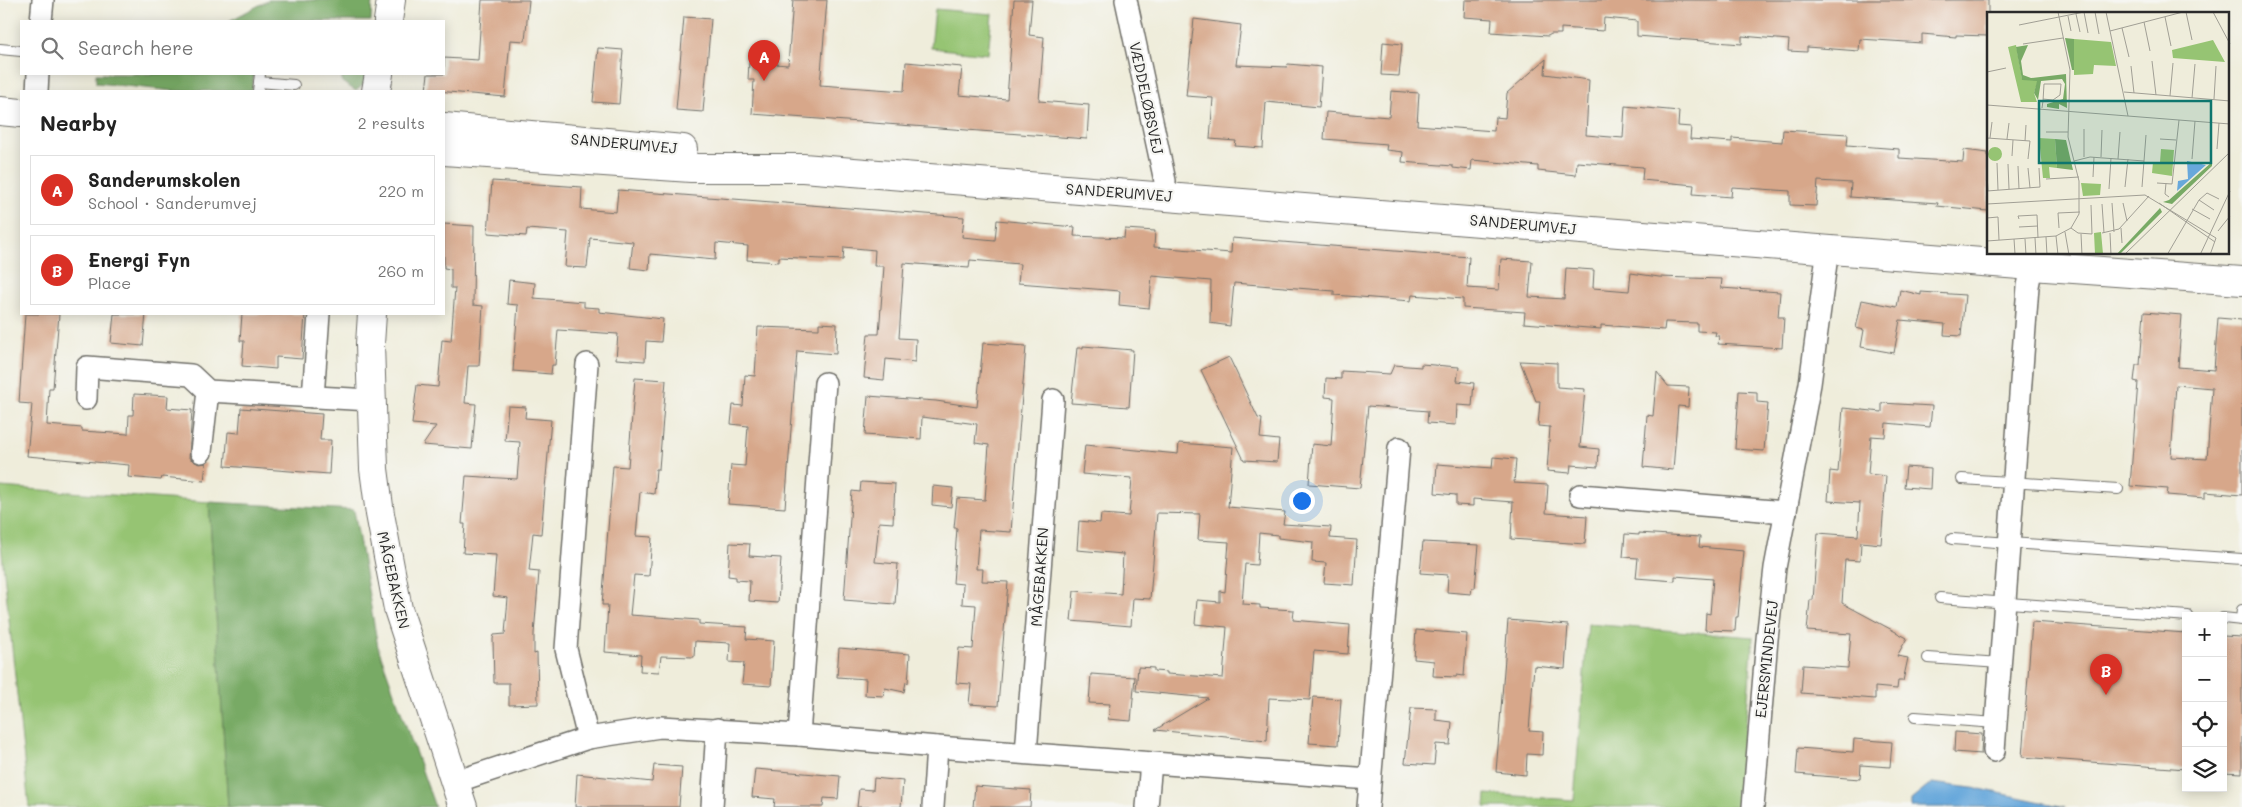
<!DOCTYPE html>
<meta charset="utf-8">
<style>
body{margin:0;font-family:Mali,sans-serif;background:#f2f2f2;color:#222}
.controls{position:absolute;right:15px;bottom:15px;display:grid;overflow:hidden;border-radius:0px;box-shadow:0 2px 12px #0003}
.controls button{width:45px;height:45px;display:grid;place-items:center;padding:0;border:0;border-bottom:1px solid #e0e0e0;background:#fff;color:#222;font:25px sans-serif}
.you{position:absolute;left:1301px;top:500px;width:18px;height:18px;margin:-12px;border:4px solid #fff;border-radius:50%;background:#1a73e8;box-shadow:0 0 0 8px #1a73e833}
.badge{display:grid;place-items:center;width:32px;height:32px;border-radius:50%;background:#d93025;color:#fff;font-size:16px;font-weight:700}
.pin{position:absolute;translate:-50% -41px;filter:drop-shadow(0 1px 2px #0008)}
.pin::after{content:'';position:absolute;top:26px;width:18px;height:15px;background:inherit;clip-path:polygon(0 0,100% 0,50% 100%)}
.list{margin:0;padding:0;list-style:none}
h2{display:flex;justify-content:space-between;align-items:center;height:65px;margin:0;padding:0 20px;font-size:21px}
h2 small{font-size:16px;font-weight:400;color:#767676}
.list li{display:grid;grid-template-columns:32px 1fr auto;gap:15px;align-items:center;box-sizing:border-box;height:70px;margin:0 10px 10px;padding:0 10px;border:1px solid #e0e0e0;border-radius:0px}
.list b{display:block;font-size:19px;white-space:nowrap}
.list p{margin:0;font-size:16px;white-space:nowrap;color:#767676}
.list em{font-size:16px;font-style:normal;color:#767676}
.icon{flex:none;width:28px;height:28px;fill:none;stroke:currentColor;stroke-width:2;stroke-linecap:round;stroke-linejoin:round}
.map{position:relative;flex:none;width:2242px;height:807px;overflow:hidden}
.search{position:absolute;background:#fff;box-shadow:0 2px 12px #0003;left:20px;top:20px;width:425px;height:55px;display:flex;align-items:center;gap:12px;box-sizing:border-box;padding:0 18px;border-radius:0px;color:#767676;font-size:19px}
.panel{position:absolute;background:#fff;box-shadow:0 2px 12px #0003;left:20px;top:90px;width:425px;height:225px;border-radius:0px}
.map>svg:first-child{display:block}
.green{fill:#96c473;stroke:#60784f}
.forest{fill:#78aa65;stroke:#526a48}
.water{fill:#68a8db;stroke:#4a6a83}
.building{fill:#d7a78a;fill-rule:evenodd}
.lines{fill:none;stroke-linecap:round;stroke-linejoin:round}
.lane-casing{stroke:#706f69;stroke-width:12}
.street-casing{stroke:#706f69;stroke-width:24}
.secondary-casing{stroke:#706f69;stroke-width:30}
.lane{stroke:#fff;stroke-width:10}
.street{stroke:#fff;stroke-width:21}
.secondary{stroke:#fff;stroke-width:28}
.labels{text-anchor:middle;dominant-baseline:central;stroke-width:4.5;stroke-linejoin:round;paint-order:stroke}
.street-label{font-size:15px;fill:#2b2b2b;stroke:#f6f6f2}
.inset-road{fill:none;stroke:#a19f95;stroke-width:1}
.view{fill:#0f766e;fill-opacity:0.15;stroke:#0f766e;stroke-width:2.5}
.inset-edge{fill:none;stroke:#2b2b2b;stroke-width:2.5}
</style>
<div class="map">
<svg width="2242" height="807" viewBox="0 0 2242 807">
<rect width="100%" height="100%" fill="#f6f6f2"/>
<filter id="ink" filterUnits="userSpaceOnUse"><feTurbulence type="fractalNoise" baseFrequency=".02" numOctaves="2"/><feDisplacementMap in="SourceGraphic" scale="10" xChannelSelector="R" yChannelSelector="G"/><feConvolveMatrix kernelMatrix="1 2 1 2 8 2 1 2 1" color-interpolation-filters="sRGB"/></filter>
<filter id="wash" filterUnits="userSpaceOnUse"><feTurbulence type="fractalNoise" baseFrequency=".0096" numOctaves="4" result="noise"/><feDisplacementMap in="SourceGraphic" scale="20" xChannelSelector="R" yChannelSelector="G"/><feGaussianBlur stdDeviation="1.12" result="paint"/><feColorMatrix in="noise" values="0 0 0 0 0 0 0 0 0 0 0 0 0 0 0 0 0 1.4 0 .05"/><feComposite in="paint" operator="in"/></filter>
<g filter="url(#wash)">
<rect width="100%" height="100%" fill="#efeddb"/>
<!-- green -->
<g class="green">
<polygon points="935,9 992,14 988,54 931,48"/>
<polygon points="0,487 209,502 228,807 29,807 0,535"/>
<polygon points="1588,624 1753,637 1739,807 1485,807 1486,794 1574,800"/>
</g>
<!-- forest -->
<g class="forest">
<polygon points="269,0 372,0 371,21 229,21"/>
<polygon points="96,74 254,74 252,91 174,91 96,83"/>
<polygon points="342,74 367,74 366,82 356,91 342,82"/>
<polygon points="209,502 354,510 378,647 435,807 228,807"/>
</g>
<!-- water -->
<polygon class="water" points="1932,783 1980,789 2065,807 1911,807 1911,800"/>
<g id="blocks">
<!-- building -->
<g class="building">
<polygon points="482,0 529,0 525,41 510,40 505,97 426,90 428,74 444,74 444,58 478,60"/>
<polygon points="793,0 827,0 820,85 904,91 906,62 962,67 959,95 1007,99 1014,0 1032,0 1029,35 1044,37 1039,101 1089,105 1087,139 752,114 754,80 748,80 749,62 788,65"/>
<polygon points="1465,0 1988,0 1988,36 1956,35 1956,37 1922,34 1922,43 1860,39 1859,51 1807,47 1807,52 1788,51 1789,40 1742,36 1742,44 1637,36 1637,21 1604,18 1603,31 1561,28 1561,34 1551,34 1548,36 1491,32 1492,19 1464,17"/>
<polygon points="684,17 711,19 703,112 676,110"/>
<polygon points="1194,19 1241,25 1236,65 1287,67 1288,64 1322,67 1319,107 1266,102 1263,148 1235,146 1236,141 1210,139 1213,98 1186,96"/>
<polygon points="1383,42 1402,44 1399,76 1381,75"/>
<polygon points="598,48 623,50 619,104 593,102"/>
<polygon points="1546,59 1545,74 1589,80 1586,135 1623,138 1625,106 1679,111 1678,126 1691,127 1690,139 1732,142 1732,138 1782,142 1783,130 1848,134 1847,145 1899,149 1899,158 1963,162 1964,150 1988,153 1988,211 1937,206 1938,203 1850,197 1851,183 1818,181 1816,206 1790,205 1790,191 1732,187 1731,197 1693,194 1694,185 1642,180 1643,167 1577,162 1576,175 1538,171 1538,166 1472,160 1471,170 1453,168 1453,166 1402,162 1403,152 1386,150 1387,144 1324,139 1326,112 1389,117 1391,91 1419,93 1417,125 1494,131 1495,117 1505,118 1507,93"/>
<polygon points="492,181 582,187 581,209 616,212 618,190 964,217 962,237 995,240 997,220 1075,227 1074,236 1124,238 1125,229 1155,231 1154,247 1231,253 1232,238 1469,257 1467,288 1499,290 1501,259 1532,261 1529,297 1564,299 1566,268 1594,270 1593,288 1629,291 1631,273 1659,277 1722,279 1721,288 1780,292 1778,317 1784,317 1782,348 1718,344 1719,336 1715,336 1716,332 1697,331 1697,323 1665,322 1664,330 1601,325 1601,329 1524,323 1525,312 1463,308 1463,299 1412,295 1411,301 1334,295 1334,291 1234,283 1230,326 1210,323 1211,281 1152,276 1149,308 1119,305 1120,291 1018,283 1020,264 970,260 969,268 904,263 899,338 916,339 915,362 886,359 884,380 864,378 868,334 879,334 884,266 874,266 875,250 844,247 843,260 779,257 779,262 747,260 748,246 716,243 715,260 650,254 649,270 630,268 633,242 590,238 587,268 565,267 568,232 527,229 526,236 488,233"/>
<polygon points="444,224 474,226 473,305 483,306 479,366 468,366 465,403 476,404 472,449 423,445 436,426 412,424 417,385 438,387 442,340 451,341 455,288 451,288 451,269 444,268"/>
<polygon points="509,280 535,283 534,298 584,302 584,307 599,308 599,312 663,319 661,342 646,341 645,361 616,359 618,334 558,330 555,365 552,365 551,374 513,371 518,305 507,304"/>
<polygon points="1900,290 1921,295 1921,292 1965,295 1961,336 1944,335 1945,324 1900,320 1894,353 1861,347 1864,330 1856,328 1862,300 1897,307"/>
<path d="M2144,312l38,3 -4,52 36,3 4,-52 24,2v175l-37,-3v6l-38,-3 1,-6 -38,-3 8,-104 -4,-1 2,-16h4zM2176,385l36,3 -5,71 -36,-2z"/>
<polygon points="25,314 59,314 53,388 49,388 47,425 82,428 82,431 128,434 129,415 133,415 134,394 168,396 167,408 192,410 189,458 199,464 206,463 204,481 162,477 161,480 128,477 129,465 27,456 32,404 19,403"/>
<polygon points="114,314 146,314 143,346 111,343"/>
<polygon points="242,314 305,314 302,359 276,357 276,369 242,366 244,341 240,341"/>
<polygon points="819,323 837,324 836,354 797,351 785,508 728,504 731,465 745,466 748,426 731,424 733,405 743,406 745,375 755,376 758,327 819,329"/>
<polygon points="983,343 1026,346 1011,532 979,530 976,569 983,569 982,581 1008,582 998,706 969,704 971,684 956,683 959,648 973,649 976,605 962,604 963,584 953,583 957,528 954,528 957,498 985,500 989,445 975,443 977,424 922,417 921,439 865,435 868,396 936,401 977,407"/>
<polygon points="1083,346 1133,350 1129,407 1071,403 1077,348 1083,348"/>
<polygon points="1229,357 1258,418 1262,419 1260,438 1279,440 1277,462 1244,460 1201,370"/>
<polygon points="1520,361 1557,363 1557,387 1585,389 1580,447 1599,449 1598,467 1571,465 1570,473 1547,471 1550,427 1538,426 1540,401 1536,401"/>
<polygon points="1421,364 1459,367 1457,381 1474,383 1472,406 1457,405 1456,425 1427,423 1428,411 1368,406 1360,488 1309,484 1312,444 1331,446 1334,398 1325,397 1326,378 1341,379 1341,371 1390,374 1394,365 1421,367"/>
<polygon points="1657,372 1668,386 1689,387 1688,407 1678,406 1673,470 1643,467 1647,415 1653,416"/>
<polygon points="635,378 666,380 659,469 656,469 654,494 640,492 636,536 652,537 649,576 634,575 630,615 699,620 699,624 747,627 746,639 774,641 771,686 742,684 744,663 729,662 730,643 695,641 694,657 661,656 659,672 640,671 641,655 605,652 608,605 602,605 613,466 628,467"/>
<polygon points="1739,391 1757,392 1757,402 1768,403 1764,451 1735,449"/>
<polygon points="1882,403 1932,406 1930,427 1886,423 1885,437 1871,436 1868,474 1886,476 1881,544 1861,542 1860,561 1845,560 1842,603 1907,638 1897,656 1908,658 1903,681 1898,681 1897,689 1875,687 1875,699 1801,693 1803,665 1848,668 1851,634 1807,631 1810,600 1813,600 1818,533 1858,536 1860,503 1828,501 1830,471 1838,472 1843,408 1882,412"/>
<polygon points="508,406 526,407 525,418 551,420 541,534 533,533 529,571 539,572 534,634 534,654 537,653 538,704 509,705 509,683 494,683 493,639 494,635 505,634 508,598 493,596 496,555 463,553 465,524 462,524 466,476 517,479 520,442 505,441"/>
<polygon points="241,408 322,414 320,440 331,440 329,474 225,466 228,432 239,433"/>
<polygon points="1179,443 1233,447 1228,507 1285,512 1283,524 1331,527 1330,538 1357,540 1354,585 1324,583 1326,563 1312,562 1313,542 1278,538 1278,535 1259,533 1257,565 1245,564 1242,604 1260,605 1260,608 1294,610 1293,620 1350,625 1348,654 1314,651 1310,700 1269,698 1267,741 1155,730 1208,698 1136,691 1138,667 1154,668 1154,671 1167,672 1167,674 1223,678 1227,627 1195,624 1197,600 1220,602 1220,591 1225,592 1229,542 1198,540 1200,514 1157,513 1150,599 1133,598 1131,626 1071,621 1074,591 1121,594 1123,554 1077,550 1079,521 1100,523 1101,514 1129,516 1132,478 1082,474 1085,445 1178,454"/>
<polygon points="1493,457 1516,459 1514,483 1548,485 1546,513 1587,516 1585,544 1511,539 1513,502 1473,499 1473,506 1456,505 1456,495 1435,493 1437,464 1492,468"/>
<polygon points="1906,467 1931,469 1930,489 1904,487"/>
<polygon points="861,482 895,484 893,523 879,522 875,562 898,564 895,604 844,600 852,491 860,492"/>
<polygon points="933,486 953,488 951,507 932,505"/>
<polygon points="1639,533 1700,537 1699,547 1744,551 1738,617 1736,617 1735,631 1705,630 1706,613 1710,614 1713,579 1675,576 1675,581 1636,578 1638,558 1623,557 1625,534 1639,535"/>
<polygon points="1423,542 1479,545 1475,588 1472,588 1471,594 1447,592 1448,575 1420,573"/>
<polygon points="730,543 750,544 749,556 781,558 778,603 749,601 750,581 736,580 736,577 728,576"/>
<polygon points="1508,620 1568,625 1565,669 1534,666 1529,731 1543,732 1542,755 1527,754 1526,775 1496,772"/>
<polygon points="2032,622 2186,633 2186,769 2022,757"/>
<polygon points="1416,630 1467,634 1464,676 1457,675 1456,677 1433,676 1434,661 1414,659"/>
<polygon points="2223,636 2242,637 2242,773 2223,772"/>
<polygon points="839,648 910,654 908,683 906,682 904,692 885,688 884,696 865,695 866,679 837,677"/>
<polygon points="1091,674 1135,677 1131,721 1108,719 1110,704 1089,703"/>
<polygon points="1313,697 1341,699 1338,745 1309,743"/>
<polygon points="1411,708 1436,709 1436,720 1452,722 1450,745 1436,744 1434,765 1405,763"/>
<polygon points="1955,732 1982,734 1981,754 1954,752"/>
<polygon points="1854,739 1892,742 1890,767 1861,765 1860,779 1796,774 1798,748 1853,752"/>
<polygon points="654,765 682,767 679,807 575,807 577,774 652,782"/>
<polygon points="755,769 840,776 838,799 824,798 823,807 774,807 775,799 752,797"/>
<polygon points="874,778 903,781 901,807 857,807 859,789 873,790"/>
<polygon points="975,786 1031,790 1030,807 973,807"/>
</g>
</g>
</g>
<g filter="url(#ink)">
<use href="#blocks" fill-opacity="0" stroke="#706f69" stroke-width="1"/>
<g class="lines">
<defs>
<g id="lane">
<polyline points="0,49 21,51"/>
<polyline points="259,82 294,85"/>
<polyline points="258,91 260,74"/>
<polyline points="1962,479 2118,489"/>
<polyline points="1952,539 2242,559"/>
<polyline points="1940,598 2188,616"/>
<polyline points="2223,618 2242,620"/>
<polyline points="2241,619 2242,610"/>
<polyline points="1928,658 2000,663"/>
<polyline points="1915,717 1996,723"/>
</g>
<g id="street">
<polyline points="1126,0 1165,181 1163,196"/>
<polyline points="41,21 43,0"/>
<polyline points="37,91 38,74"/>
<polyline points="587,364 566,649 588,738"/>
<polyline points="313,397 319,314"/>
<polyline points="86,399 87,367 191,375 208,391 371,400"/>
<polyline points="201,452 208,391"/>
<polyline points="1580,495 1786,512"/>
<polyline points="799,735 825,383"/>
<polyline points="1994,751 2028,286 2032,266"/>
<polyline points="1026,753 1053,400"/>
<polyline points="455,782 588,738 660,727 799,735 937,747 1370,779"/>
<polyline points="712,807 717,729"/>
<polyline points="933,807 937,747"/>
<polyline points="1147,807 1151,763"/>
<polyline points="1368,807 1399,448"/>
<polyline points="1753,807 1767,639 1775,568 1810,384 1828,248"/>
</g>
<g id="secondary">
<polyline points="388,21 391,0"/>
<polyline points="376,91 379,74"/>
<polyline points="0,111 21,113"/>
<polyline points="444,127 683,149"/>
<polyline points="444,151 691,168 803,168 2032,266 2242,281"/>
<polyline points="372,314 370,344 374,469 380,514 398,609 463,807"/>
</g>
</defs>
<!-- lane casing -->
<use href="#lane" class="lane-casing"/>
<!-- street casing -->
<use href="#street" class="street-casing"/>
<!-- secondary casing -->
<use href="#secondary" class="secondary-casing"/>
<!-- lane -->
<use href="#lane" class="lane"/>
<!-- street -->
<use href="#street" class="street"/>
<!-- secondary -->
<use href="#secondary" class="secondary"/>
</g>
</g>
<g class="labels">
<!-- street labels -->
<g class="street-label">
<text transform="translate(1147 98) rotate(78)">VÆDDELØBSVEJ</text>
<text transform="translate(624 143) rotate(5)">SANDERUMVEJ</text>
<text transform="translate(1119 192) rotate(4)">SANDERUMVEJ</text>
<text transform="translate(1523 224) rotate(5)">SANDERUMVEJ</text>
<text transform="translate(1039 577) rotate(-86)">MÅGEBAKKEN</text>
<text transform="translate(394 580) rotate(77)">MÅGEBAKKEN</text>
<text transform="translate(1766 659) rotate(-84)">EJERSMINDEVEJ</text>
</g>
</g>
<!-- overview -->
<g transform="translate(1987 12)">
<rect width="242" height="242" fill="#efeddb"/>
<path d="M87,27l37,3 5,24 -22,-1 -1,9 -19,1zM226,28l12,22 -52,-4 -1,-8zM29,33l6,34 16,1 -4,13 3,9h-16l-13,-55zM52,126l16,1 2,29 -8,-1 1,11h-7zM1 142a7 7 0 1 1 14 0a7 7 0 1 1-14 0ZM174,137l13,1 -2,26 -20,-3 1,-11h7zM94,171l20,1 -1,11 -17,1zM114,220l2,22h-8l-1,-21z" fill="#96c473"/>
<path d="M78,26l9,1v31h-2zM41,33l-7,16 2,14 8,3 35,-4 1,34 -8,-4v5l-12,-2v-3l16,-5 2,-15 -3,-5 -21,2 -3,19 -4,-7 3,-12 -15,-1 -6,-33zM68,127l11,1 7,30 -16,-2zM225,150v4l-40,38 -9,-2 6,-2zM173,196l2,4 -42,42 -4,1z" fill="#78aa65"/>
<path d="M200,149l19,4 -29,26 1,-10 10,-2z" fill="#68a8db"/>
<path class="inset-road" d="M108,0l4,22M119,0l22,104M199,0l6,28M226,0l17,32M89,2l4,18M81,4l3,15M178,5l6,29M157,10l6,29M32,13l65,-13 4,21M135,16l7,29M123,19l73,-19M36,32l40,-6M165,49l4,34M144,54l3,27M0,60l19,-4M137,80l106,9M183,84l3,-33M205,86l3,-34M227,87l2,-33M0,93l243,19M55,96l1,-7 1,-17h17l-1,11 -7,5 -10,-1M97,117v28M59,120h22M0,126l43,3 -2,18M3,126l2,-16M20,127l2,-16M173,127l16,1M38,129l1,-16M230,137l2,-26M25,144l1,-16M114,145l1,-27M131,147l2,-27M205,147l3,-38M87,149l16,-4 54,4M10,151l1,27M21,152l1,25M31,154l1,23M41,156l2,20M0,162l1,17M106,165l1,-20M59,167l33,-2M170,171l15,1 7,-64M179,171l-1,11 4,3M138,175l3,-28M155,175l4,-52M122,177l2,-31M0,179l53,-4 -1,-19M212,188l15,10M125,191l2,29M136,191l4,18M172,191l56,39M0,192l158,-9 71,43 -6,17M115,192l2,29M205,197l18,10M0,206l11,-1 1,23M32,207l-1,-3 19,-1 1,23M32,215l19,-1M72,216l-1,-15 22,-1M84,216l7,5 14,1 -1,-29M134,216l1,15M231,219l12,-15M78,220l4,23M115,221l17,-4 30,-33M123,221l1,22M94,222l1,21M69,224l2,19M59,225l1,18M48,226l1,17M27,227l1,15M38,227l1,16M0,229l69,-5 15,-8 8,-14v-33l-11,-44 2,-67 -12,-58M137,243l106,-103M180,243l32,-55 8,-7 12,6M213,243l30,-64"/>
<path class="view" d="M52,89h172v62h-172z"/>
<rect width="242" height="242" class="inset-edge"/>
</g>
</svg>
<div class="controls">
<button>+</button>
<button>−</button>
<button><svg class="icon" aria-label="locate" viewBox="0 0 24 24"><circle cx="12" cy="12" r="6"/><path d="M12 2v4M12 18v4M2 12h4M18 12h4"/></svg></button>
<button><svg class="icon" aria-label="layers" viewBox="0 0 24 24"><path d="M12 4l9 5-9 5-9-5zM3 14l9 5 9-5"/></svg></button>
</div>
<div class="you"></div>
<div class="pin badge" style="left:764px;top:81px">A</div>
<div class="pin badge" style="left:2106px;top:695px">B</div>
<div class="search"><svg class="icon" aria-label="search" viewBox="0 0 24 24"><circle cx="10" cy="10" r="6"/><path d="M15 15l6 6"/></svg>Search here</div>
<section class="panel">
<h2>Nearby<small>2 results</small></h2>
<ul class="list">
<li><span class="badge">A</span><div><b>Sanderumskolen</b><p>School · Sanderumvej</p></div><em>220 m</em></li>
<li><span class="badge">B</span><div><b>Energi Fyn</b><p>Place</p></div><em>260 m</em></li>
</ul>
</section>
</div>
